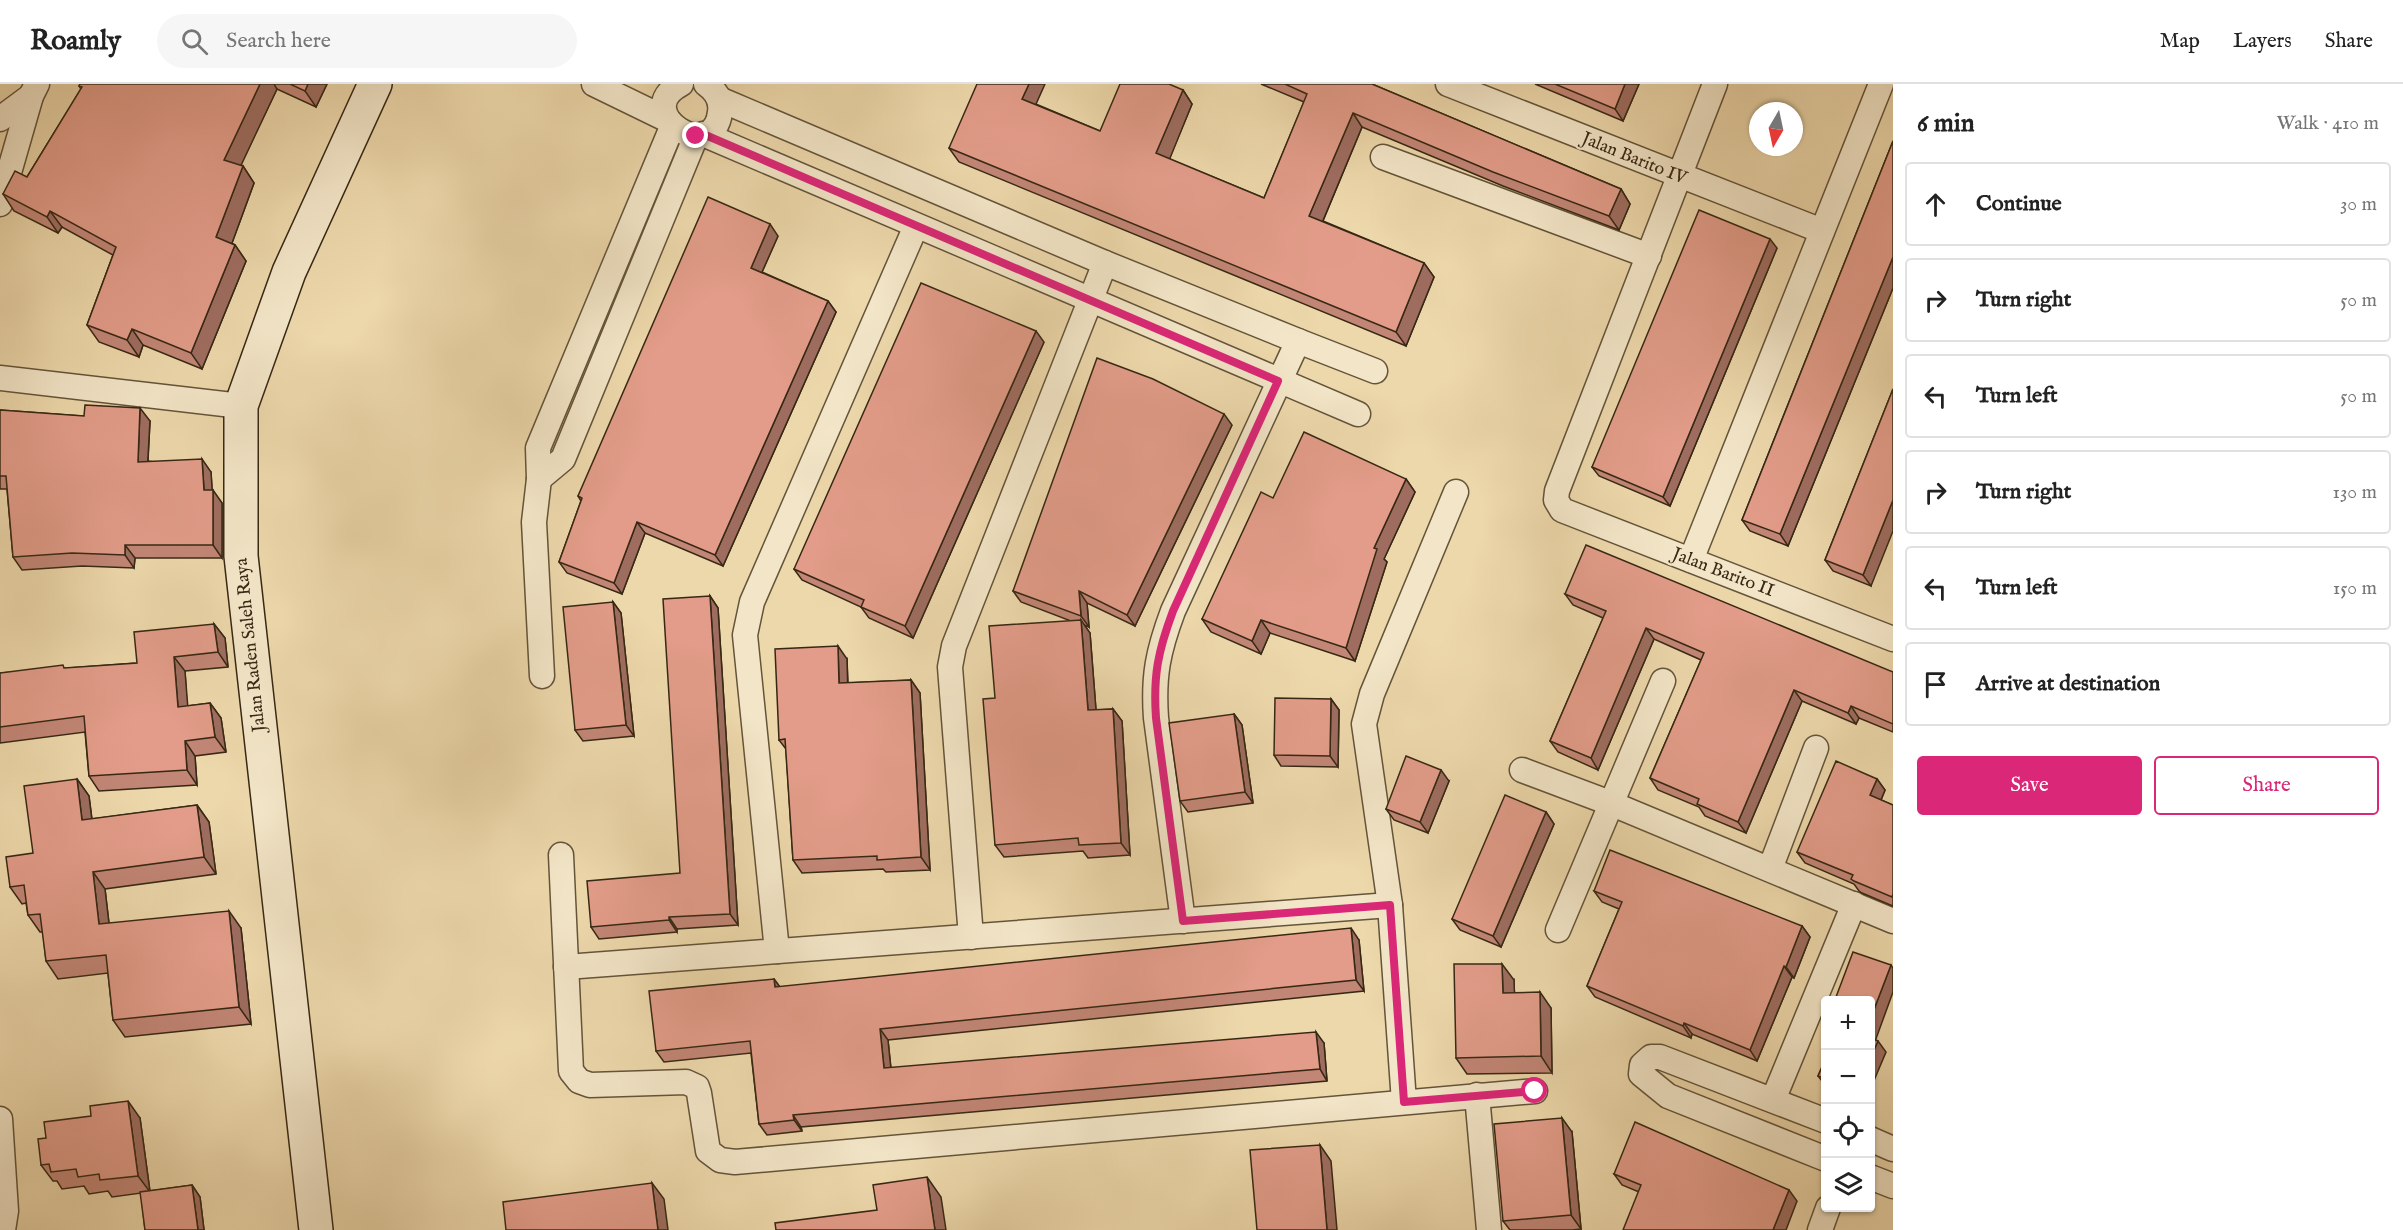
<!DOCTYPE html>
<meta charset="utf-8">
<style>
body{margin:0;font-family:"IM FELL English",serif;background:#f6f6f6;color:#222}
.controls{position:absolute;right:18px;bottom:18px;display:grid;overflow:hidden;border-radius:6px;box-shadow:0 2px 4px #0004}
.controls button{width:54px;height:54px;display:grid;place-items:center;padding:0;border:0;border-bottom:2px solid #e0e0e0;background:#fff;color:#222;font:30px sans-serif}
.compass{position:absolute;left:1749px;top:18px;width:54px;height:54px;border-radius:50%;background:#fff;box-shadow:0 2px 4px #0004;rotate:189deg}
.stop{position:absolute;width:18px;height:18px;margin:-14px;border:4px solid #db2777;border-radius:50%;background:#fff}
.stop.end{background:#db2777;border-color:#fff;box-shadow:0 2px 6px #0008}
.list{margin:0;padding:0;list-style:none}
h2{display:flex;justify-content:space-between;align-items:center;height:78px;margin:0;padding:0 24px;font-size:26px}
h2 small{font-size:20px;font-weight:400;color:#767676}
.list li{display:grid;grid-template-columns:39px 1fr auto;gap:18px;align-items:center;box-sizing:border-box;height:84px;margin:0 12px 12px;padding:0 12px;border:2px solid #e0e0e0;border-radius:6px}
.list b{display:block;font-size:22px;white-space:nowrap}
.list em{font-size:20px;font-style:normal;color:#767676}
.actions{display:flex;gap:12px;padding:18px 24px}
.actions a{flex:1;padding:14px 0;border:2px solid #db2777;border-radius:6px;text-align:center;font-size:21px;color:#db2777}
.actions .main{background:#db2777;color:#fff}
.icon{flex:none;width:33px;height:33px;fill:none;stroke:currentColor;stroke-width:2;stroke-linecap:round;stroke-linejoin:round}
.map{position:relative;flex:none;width:1893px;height:1146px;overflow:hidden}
header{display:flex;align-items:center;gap:36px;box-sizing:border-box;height:84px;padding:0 30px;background:#fff;border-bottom:2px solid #e0e0e0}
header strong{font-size:28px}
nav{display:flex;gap:33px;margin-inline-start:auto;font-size:21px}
.search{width:420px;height:54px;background:#f6f6f6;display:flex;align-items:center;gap:15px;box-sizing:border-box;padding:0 21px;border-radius:33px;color:#767676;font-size:22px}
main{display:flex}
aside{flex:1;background:#fff}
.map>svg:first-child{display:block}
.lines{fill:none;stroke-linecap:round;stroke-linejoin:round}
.street-casing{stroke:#64543a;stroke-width:27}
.secondary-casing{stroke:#372814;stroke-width:36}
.street{stroke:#f3e6c8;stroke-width:24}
.secondary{stroke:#f3e6c8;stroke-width:33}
.wall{fill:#c28676;stroke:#372814;stroke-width:1.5}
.shaded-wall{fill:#9e6d60;stroke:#372814;stroke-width:1.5}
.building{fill:#e29c89;stroke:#372814;stroke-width:1.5}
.route{stroke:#db2777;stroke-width:8}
.labels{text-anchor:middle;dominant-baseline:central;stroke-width:4.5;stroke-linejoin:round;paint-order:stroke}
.street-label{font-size:18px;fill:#372814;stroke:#f3e6c8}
</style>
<header>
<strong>Roamly</strong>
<div class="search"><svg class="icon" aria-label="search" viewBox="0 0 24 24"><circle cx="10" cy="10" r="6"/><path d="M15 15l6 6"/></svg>Search here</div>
<nav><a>Map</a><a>Layers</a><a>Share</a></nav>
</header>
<main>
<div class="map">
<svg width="1893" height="1146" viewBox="0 0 1893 1146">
<rect width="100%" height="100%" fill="#edd8ab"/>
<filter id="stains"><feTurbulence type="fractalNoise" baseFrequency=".00333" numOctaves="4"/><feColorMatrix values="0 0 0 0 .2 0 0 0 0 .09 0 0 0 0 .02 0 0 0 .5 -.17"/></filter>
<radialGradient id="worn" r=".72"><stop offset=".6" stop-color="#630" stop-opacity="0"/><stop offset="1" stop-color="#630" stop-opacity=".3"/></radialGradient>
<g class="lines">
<defs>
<g id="street">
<polyline points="594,0 668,36"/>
<path d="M681,0c-53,28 33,83 39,28 2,-12 -4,-21 -14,-28"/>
<polyline points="1448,0 1822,147"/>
<polyline points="1715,0 1557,407 1556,416 1562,426 1893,555"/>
<path d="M719,15l386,164 193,78 -125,270c-15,40 -20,65 -17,107l27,203"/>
<polyline points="0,35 31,12"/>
<polyline points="703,50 1358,330"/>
<polyline points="1383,73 1649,172"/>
<polyline points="0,120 31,12 37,0"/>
<polyline points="1298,257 1375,287"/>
<polyline points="0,294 241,322"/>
<polyline points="539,395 563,375 696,52"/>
<polyline points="1691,476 1881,0"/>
<polyline points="542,592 534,438 539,395 538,364 672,43"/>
<polyline points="1522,686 1610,719 1893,837"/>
<polyline points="561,771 571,987 579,997 590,1001 686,998 697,1003 699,1009 708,1067 720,1076 735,1078 1535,1007"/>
<polyline points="1770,785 1816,664"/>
<polyline points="1558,846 1663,597"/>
<polyline points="971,853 950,583 954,562 1105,179"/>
<polyline points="777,867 745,551 752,518 916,142"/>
<polyline points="566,883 1390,821"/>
<polyline points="1477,1011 1489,1146"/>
<polyline points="1773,1016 1854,820"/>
<polyline points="1404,1018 1390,821 1364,640 1372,610 1456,408"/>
<polyline points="0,1035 6,1127 3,1146"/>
<polyline points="1826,1037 1660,973 1651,973 1642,981 1641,990 1668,1012 1826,1075"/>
<polyline points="1870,1055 1893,1065"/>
<polyline points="1870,1093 1893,1102"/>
<polyline points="1820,1146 1828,1124"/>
</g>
<polyline id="secondary" points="316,1146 241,472 241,322 289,188 375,0"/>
</defs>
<!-- street casing -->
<use href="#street" class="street-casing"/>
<!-- secondary casing -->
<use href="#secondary" class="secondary-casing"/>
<!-- street -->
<use href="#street" class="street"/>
<!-- secondary -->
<use href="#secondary" class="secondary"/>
</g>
<!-- wall -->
<g class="wall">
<polygon points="80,0 327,0 316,23 277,5 240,82 243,82 254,99 232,159 235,161 246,177 202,285 143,261 139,273 99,258 87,241 113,171 62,143 58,149 14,127 3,110 27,93 81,5 79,2"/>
<polygon points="1261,0 1372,0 1621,105 1630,120 1619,146 1503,102 1362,43 1323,137 1424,179 1434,193 1406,262 959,78 949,64 1036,20 1100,47 1183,6 1192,20 1169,75 1264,114 1304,18"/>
<polygon points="1535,0 1639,0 1623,37"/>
<polygon points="1893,57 1893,204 1788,462 1750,447 1742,436"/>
<polygon points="778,152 762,188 828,217 836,228 723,482 645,449 622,510 567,489 559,478 581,417 578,412"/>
<polygon points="1777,164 1670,422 1599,392 1592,383"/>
<polygon points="1044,258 913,554 869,534 861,523 802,496 794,485"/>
<polygon points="1893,305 1871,502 1833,487 1825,476"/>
<polygon points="0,326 150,337 148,377 211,388 212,406 222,419 222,474 135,474 134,484 82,482 22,486 13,473 7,405 0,405"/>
<polygon points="1232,341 1135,542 1087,519 1089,543 1084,541 1090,549 1096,626 1113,625 1122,637 1130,771 1088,774 1083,767 1004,773 995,761 995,614 1071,537 1021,518 1013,507"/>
<polygon points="1406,395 1415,408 1384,475 1387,478 1355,577 1270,549 1261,570 1211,548 1202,535"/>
<polygon points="1565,510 1893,588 1893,648 1859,634 1856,640 1802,617 1746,749 1705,732 1699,723 1658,706 1650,694 1701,576 1654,555 1598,686 1558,668 1550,657 1603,534 1573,521"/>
<polygon points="710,512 718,524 738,841 677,845 677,848 599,855 591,843 680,789"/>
<polygon points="613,518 621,529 634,652 583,657 575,646"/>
<polygon points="214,540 225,554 228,583 185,587 187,622 210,619 221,634 226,668 195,672 197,701 99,707 89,692 85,648 0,659 0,589 137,579"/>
<polygon points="847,575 848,599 911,596 920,609 930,786 886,788 883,785 802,789 793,776 786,665 779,656"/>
<polygon points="1331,615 1339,626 1338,683 1281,682 1274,671"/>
<polygon points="1234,630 1242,641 1253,719 1188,728 1180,717"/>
<polygon points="77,695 89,712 92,735 197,721 209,738 216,790 105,805 109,839 241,844 251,940 125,953 113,936 108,889 58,895 46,877 43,848 40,848 28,831 26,819 22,820 10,803 33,769"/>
<polygon points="1877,695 1885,706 1881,716 1893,721 1893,822 1862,809 1859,807 1854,800 1805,779 1797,768"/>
<polygon points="1449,697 1428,749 1394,736 1386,725"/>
<polygon points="1546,728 1554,740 1501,863 1460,846 1452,835"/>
<polygon points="1594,807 1802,842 1810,853 1794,894 1792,893 1757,977 1692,950 1691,954 1595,913 1587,902 1619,825 1602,818"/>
<polygon points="1359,856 1364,907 888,956 891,984 1324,959 1327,997 801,1043 802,1047 767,1051 759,1040 751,969 664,978 656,967 774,895 780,903"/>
<polygon points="1514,896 1514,908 1551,924 1552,989 1467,990 1456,974"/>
<polygon points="1826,974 1826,1002 1818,992"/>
<polygon points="140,1034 150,1107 192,1101 200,1113 204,1146 145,1146 141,1109 112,1113 108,1107 89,1110 84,1102 62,1105 57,1097 53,1097 41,1081 46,1054"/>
<polygon points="1572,1048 1581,1145 1572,1146 1510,1146 1503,1137"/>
<polygon points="1614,1090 1797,1117 1639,1108 1622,1101"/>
</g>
<!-- shaded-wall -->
<g class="shaded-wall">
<polygon points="260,0 274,0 277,5 236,92 224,76"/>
<polygon points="308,0 327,0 316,23 305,7"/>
<polygon points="1029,0 1045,0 1032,29 1022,15"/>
<polygon points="1625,0 1639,0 1623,37 1615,25"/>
<polygon points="1183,6 1192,20 1166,84 1156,69"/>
<polygon points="1353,29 1362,43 1319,146 1309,132"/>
<polygon points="243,82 254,99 228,170 216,153"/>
<polygon points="1621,105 1630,120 1619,146 1609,132"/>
<polygon points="50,127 62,143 58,149 47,133"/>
<polygon points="770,140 778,152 759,195 751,184"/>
<polygon points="1770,155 1777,164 1670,422 1663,413"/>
<polygon points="235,161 246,177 202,285 191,269"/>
<polygon points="1893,173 1893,204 1788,462 1780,450"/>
<polygon points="1424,179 1434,193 1406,262 1396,248"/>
<polygon points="828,217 836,228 723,482 715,471"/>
<polygon points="132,245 143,261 139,273 127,256"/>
<polygon points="1036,247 1044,258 913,554 905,542"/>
<polygon points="140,324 150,337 147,391 138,378"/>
<polygon points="1224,330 1232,341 1135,542 1127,531"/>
<polygon points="202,375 211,388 213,419 204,406"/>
<polygon points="1406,395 1415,408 1384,475 1387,478 1355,577 1346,564 1374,464"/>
<polygon points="213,406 222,419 222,474 213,461"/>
<polygon points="1893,416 1893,447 1871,502 1863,491"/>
<polygon points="637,438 645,449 622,510 614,499"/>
<polygon points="125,461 135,474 134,484 125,471"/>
<polygon points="1079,507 1087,519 1089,543 1081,532"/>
<polygon points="710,512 718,524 738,841 730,830"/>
<polygon points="613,518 621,529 634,652 626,641"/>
<polygon points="1081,536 1090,549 1097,639 1088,626"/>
<polygon points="1261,536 1270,549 1261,570 1252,557"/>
<polygon points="214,540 225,554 228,583 218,568"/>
<polygon points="1646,544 1654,555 1598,686 1591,674"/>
<polygon points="838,562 847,575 848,612 839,599"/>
<polygon points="174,573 185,587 189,638 178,623"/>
<polygon points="911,596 920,609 930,786 921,773"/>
<polygon points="1794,606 1802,617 1746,749 1738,738"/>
<polygon points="1331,615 1339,626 1338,683 1330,672"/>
<polygon points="210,619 221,634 226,668 215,653"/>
<polygon points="1851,622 1859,634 1856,640 1848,629"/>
<polygon points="1113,625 1122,637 1130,771 1121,759"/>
<polygon points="1234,630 1242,641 1253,719 1245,708"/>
<polygon points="185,657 195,672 197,701 187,686"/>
<polygon points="1441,686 1449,697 1428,749 1420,738"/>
<polygon points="77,695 89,712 94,753 82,736"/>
<polygon points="1877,695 1885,706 1878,723 1870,711"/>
<polygon points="197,721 209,738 216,790 204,773"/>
<polygon points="1546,728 1554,740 1501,863 1493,852"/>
<polygon points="93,788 105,805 111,857 99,840"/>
<polygon points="229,827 241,844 251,940 239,923"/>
<polygon points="669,833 677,845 677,848 669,836"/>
<polygon points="1802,842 1810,853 1794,894 1786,883"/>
<polygon points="1351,844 1359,856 1364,907 1356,896"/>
<polygon points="1502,880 1514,896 1515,925 1503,909"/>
<polygon points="1891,881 1893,884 1893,908 1873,963 1870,960 1870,936"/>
<polygon points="1784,882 1792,893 1757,977 1750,966"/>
<polygon points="774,895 782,906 775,903"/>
<polygon points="1540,908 1551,924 1552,989 1541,972"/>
<polygon points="1684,939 1692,950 1691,954 1683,942"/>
<polygon points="880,945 888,956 892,996 884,984"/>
<polygon points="1316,948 1324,959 1327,997 1320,985"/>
<polygon points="1878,957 1886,968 1870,1006 1870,975"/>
<polygon points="128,1017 140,1034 150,1108 138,1092"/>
<polygon points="793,1031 801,1043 802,1047 794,1036"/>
<polygon points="1562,1034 1572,1048 1581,1145 1571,1131"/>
<polygon points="1320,1061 1331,1077 1337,1146 1327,1146"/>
<polygon points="927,1093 941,1113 946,1146 935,1146"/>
<polygon points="652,1099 664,1115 668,1146 658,1146"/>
<polygon points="192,1101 200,1113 204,1146 198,1146"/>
<polygon points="1789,1106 1797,1117 1786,1146 1773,1146"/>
</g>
<!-- building -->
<g class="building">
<polygon points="80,0 260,0 224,76 243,82 216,153 235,161 191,269 132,245 127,256 87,241 116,163 50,127 47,133 3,110 15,87 27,93 82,3 79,2"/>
<polygon points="290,0 308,0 305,7"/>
<polygon points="977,0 1029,0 1022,15 1100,47 1120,0 1169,0 1183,6 1156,69 1264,114 1307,10 1285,0 1372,0 1621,105 1609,132 1493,88 1353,29 1309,132 1424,179 1396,248 949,64"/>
<polygon points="1555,0 1625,0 1615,25"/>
<polygon points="1893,57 1893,173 1780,450 1742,436"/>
<polygon points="708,113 770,140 751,184 828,217 715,471 637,438 614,499 559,478 582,414 578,412"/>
<polygon points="1699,126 1770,155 1663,413 1592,383"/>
<polygon points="921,199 1036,247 905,542 861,523 864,516 794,485"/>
<polygon points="1097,274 1153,295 1224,330 1127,531 1079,507 1081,532 1013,507"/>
<polygon points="1893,305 1893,416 1863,491 1825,476"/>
<polygon points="85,321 140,324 138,378 202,375 204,406 213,406 213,461 125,461 125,471 72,469 13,473 6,392 0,392 0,326 84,332"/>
<polygon points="1304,348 1406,395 1374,464 1377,465 1346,564 1261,536 1252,557 1202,535 1261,408 1273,414"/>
<polygon points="1586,461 1893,588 1893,640 1851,622 1848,629 1794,606 1738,738 1697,720 1699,715 1650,694 1704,569 1646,544 1591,674 1550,657 1606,527 1565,510"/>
<polygon points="710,512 730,830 669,833 669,836 591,843 587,797 680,789 663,515"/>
<polygon points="613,518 626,641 575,646 563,523"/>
<polygon points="1081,536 1088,626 1113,625 1121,759 1079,761 1078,754 995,761 983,615 995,614 989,542"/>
<polygon points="214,540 218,568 174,573 178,623 210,619 215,653 185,657 187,686 89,692 84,632 0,643 0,589 63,581 64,584 137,579 134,548"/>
<polygon points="838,562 839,599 911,596 921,773 877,776 877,772 793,776 785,655 779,656 775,565"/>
<polygon points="1275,614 1331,615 1330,672 1274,671"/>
<polygon points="1234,630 1245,708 1180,717 1169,639"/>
<polygon points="1406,672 1441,686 1420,738 1386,725"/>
<polygon points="1836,677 1877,695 1870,711 1893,721 1893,810 1892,813 1854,797 1851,795 1853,791 1797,768"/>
<polygon points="77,695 82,736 197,721 204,773 93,788 99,840 229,827 239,923 113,936 106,871 46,877 40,830 28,831 24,801 10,803 6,773 33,769 24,702"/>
<polygon points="1505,711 1546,728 1493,852 1452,835"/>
<polygon points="1610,766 1802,842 1786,883 1784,882 1750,966 1684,939 1683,942 1587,902 1622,818 1594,807"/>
<polygon points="1351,844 1356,896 880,945 884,984 1316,948 1320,985 793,1031 794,1036 759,1040 750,957 656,967 649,907 774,895 775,903"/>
<polygon points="1853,868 1891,881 1870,936 1870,916 1845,916 1836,913"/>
<polygon points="1454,880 1502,880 1503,909 1540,908 1541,972 1456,974"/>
<polygon points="1870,954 1878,957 1870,975"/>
<polygon points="1826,974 1826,995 1818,992"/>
<polygon points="128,1017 138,1092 100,1096 99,1090 78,1093 76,1085 51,1088 49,1080 41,1081 38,1055 46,1054 44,1038 91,1032 90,1022"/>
<polygon points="1562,1034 1571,1131 1503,1137 1494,1040"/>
<polygon points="1635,1038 1789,1106 1773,1146 1623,1146 1641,1101 1614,1090"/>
<polygon points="1320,1061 1327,1146 1257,1146 1250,1066"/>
<polygon points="927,1093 935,1146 776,1146 775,1139 877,1126 873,1101"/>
<polygon points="652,1099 658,1146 506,1146 503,1118"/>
<polygon points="192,1101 198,1146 145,1146 140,1108"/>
</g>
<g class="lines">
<!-- route -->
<path class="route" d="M696,52l7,-2 575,247 -105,230c-15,40 -20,65 -17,107l27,203 207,-16 14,197 131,-11"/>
</g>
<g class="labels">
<!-- street labels -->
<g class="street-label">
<text transform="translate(1634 75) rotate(22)">Jalan Barito IV</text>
<text transform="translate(1723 489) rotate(21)">Jalan Barito II</text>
<text transform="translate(251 561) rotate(-96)">Jalan Raden Saleh Raya</text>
</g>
</g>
<rect width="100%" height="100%" filter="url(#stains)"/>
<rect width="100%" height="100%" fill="url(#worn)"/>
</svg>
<div class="controls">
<button>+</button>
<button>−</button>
<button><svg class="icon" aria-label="locate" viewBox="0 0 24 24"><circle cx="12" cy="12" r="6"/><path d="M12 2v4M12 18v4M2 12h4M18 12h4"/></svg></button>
<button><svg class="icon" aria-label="layers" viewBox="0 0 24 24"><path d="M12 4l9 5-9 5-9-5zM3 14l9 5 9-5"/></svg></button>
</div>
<svg class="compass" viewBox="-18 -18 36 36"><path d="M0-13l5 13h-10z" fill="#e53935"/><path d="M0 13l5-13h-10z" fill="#767676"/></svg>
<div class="stop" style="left:1535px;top:1007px"></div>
<div class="stop end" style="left:696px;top:52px"></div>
</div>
<aside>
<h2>6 min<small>Walk · 410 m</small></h2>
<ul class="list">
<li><svg class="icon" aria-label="ahead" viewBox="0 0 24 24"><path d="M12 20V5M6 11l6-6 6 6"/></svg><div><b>Continue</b></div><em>30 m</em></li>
<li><svg class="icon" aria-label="right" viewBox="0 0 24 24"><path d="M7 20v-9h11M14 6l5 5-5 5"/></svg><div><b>Turn right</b></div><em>50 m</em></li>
<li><svg class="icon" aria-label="left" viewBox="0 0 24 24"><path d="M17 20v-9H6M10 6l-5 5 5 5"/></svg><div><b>Turn left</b></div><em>50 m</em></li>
<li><svg class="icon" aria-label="right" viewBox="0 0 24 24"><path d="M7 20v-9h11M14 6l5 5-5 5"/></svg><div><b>Turn right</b></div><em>130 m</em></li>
<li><svg class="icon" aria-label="left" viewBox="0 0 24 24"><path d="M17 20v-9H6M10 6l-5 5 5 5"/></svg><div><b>Turn left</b></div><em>150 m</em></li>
<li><svg class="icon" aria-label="arrive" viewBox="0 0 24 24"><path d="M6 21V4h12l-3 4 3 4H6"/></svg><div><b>Arrive at destination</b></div></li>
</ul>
<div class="actions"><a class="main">Save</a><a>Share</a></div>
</aside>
</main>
